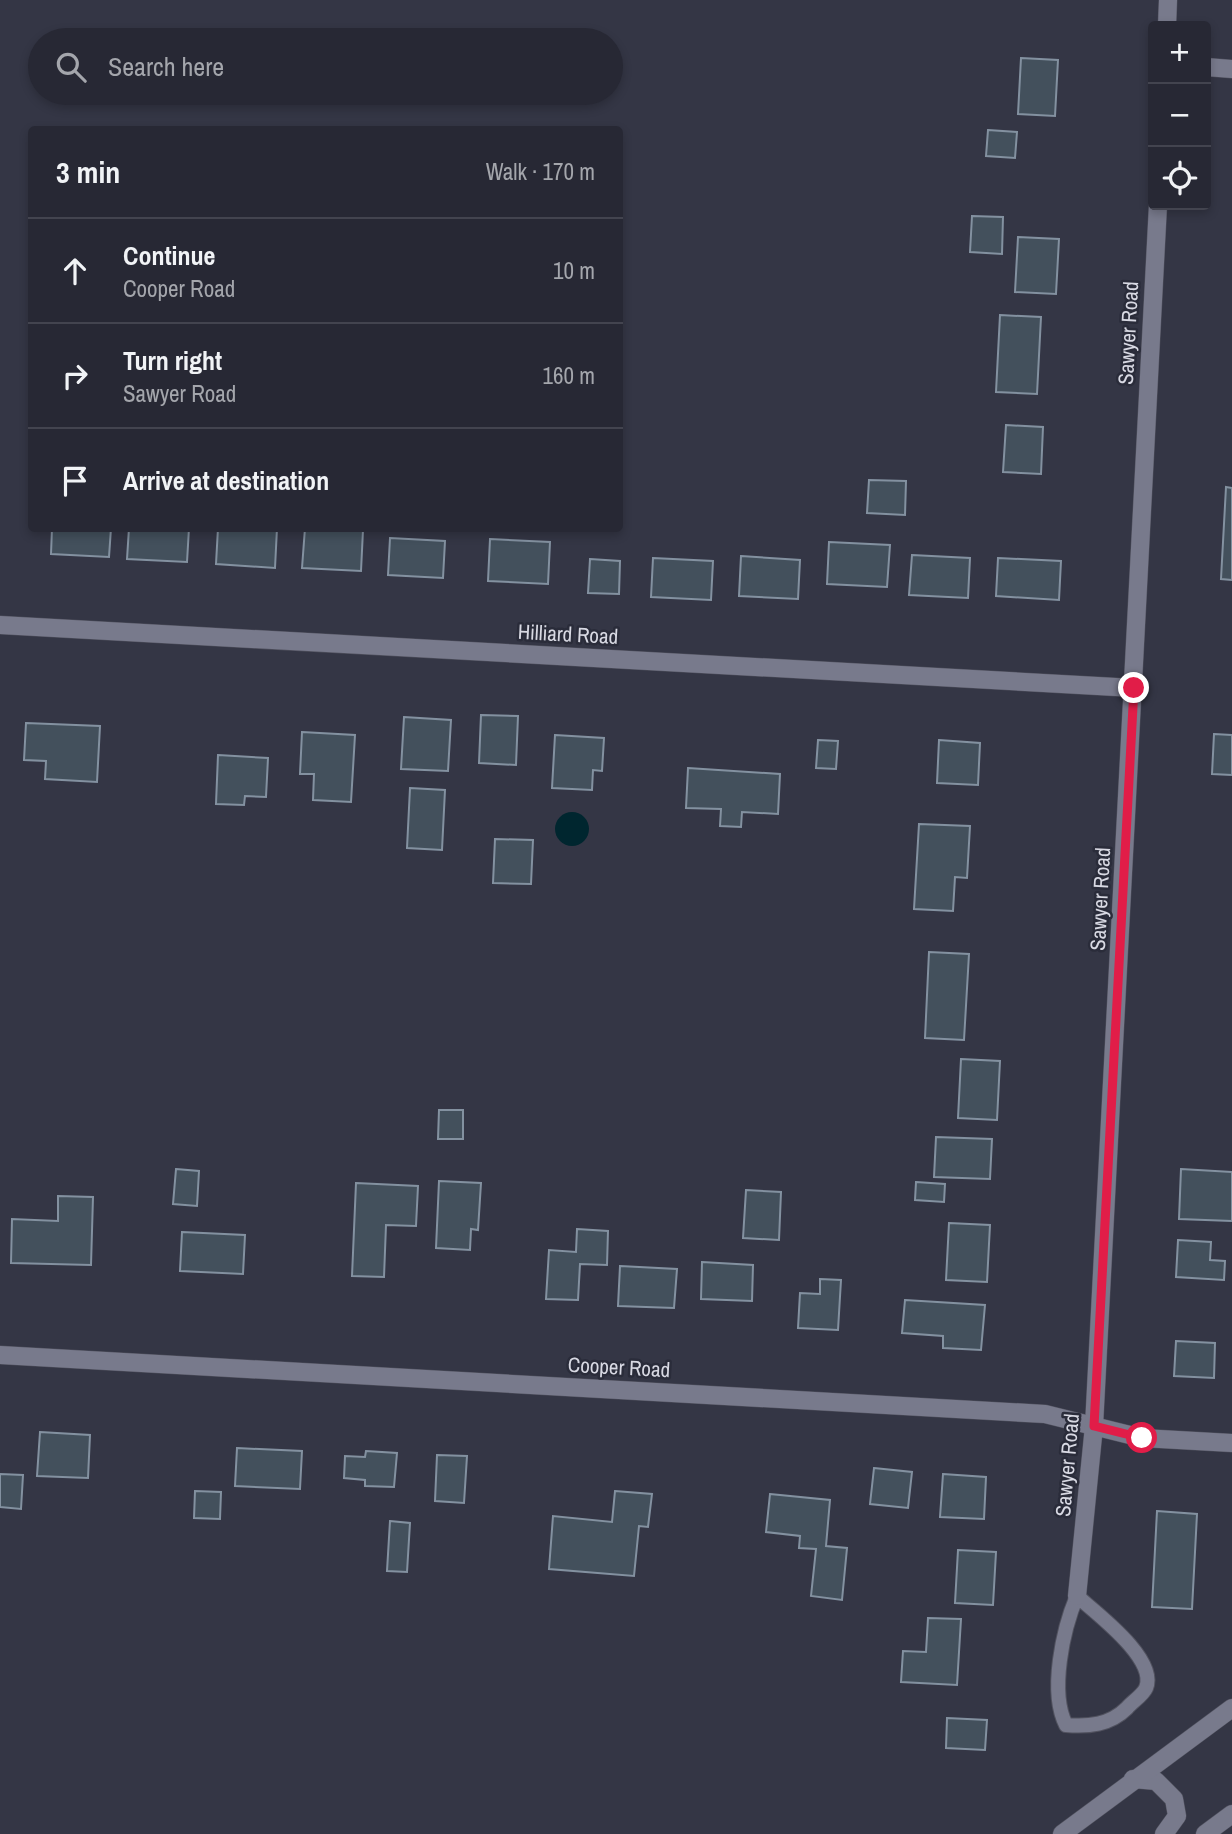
<!DOCTYPE html>
<meta charset="utf-8">
<style>
body{margin:0;font-family:"Archivo Narrow",sans-serif;background:#333440;color:#f1f3f6}
.controls{position:absolute;right:21px;top:21px;display:grid;overflow:hidden;border-radius:7px;box-shadow:0 4px 10px #0003}
.controls button{width:63px;height:63px;display:grid;place-items:center;padding:0;border:0;border-bottom:2px solid #43444f;background:#272834;color:#f1f3f6;font:35px sans-serif}
.stop{position:absolute;width:21px;height:21px;margin:-16px;border:5px solid #e11d48;border-radius:50%;background:#fff}
.stop.end{background:#e11d48;border-color:#fff;box-shadow:0 2px 7px #0008}
.list{margin:0;padding:0;list-style:none}
h2{display:flex;justify-content:space-between;align-items:center;height:91px;margin:0;padding:0 28px;font-size:30px}
h2 small{font-size:23px;font-weight:400;color:#a4a6ac}
.list li{display:grid;grid-template-columns:46px 1fr auto;gap:21px;align-items:center;box-sizing:border-box;height:105px;padding:0 28px;border-top:2px solid #43444f}
.list b{display:block;font-size:26px;white-space:nowrap}
.list p{margin:0;font-size:23px;white-space:nowrap;color:#a4a6ac}
.list em{font-size:23px;font-style:normal;color:#a4a6ac}
.icon{flex:none;width:38px;height:38px;fill:none;stroke:currentColor;stroke-width:2;stroke-linecap:round;stroke-linejoin:round}
.map{position:relative;flex:none;width:1232px;height:1834px;overflow:hidden}
.search{position:absolute;background:#272834;box-shadow:0 4px 10px #0003;left:28px;top:28px;width:595px;height:77px;display:flex;align-items:center;gap:18px;box-sizing:border-box;padding:0 24px;border-radius:38px;color:#a4a6ac;font-size:26px}
.panel{position:absolute;background:#272834;box-shadow:0 4px 10px #0003;left:28px;top:126px;width:595px;height:406px;border-radius:7px}
.map>svg:first-child{display:block}
.water{fill:#00262f}
.building{fill:#43505c;stroke:#8391a0;stroke-width:2}
.lines{fill:none;stroke-linecap:round;stroke-linejoin:round}
.service-casing{stroke:#51525f;stroke-width:16}
.minor-casing{stroke:#51525f;stroke-width:19}
.tertiary-casing{stroke:#51525f;stroke-width:19}
.service{stroke:#787a8c;stroke-width:14}
.minor{stroke:#787a8c;stroke-width:18}
.tertiary{stroke:#787a8c;stroke-width:18}
.route{stroke:#e11d48;stroke-width:9}
.labels{text-anchor:middle;dominant-baseline:central;stroke-width:5;stroke-linejoin:round;paint-order:stroke}
.street-label{font-size:21px;fill:#d8d9e3;stroke:#2a2c3a}
</style>
<div class="map">
<svg width="1232" height="1834" viewBox="0 0 1232 1834">
<rect width="100%" height="100%" fill="#343645"/>
<!-- water -->
<circle class="water" cx="572" cy="829" r="17"/>
<!-- building -->
<g class="building">
<polygon points="1021,58 1058,60 1055,116 1018,114"/>
<polygon points="988,130 1017,132 1015,158 986,156"/>
<polygon points="972,216 1003,217 1002,254 970,252"/>
<polygon points="1018,237 1059,239 1056,294 1015,292"/>
<polygon points="1000,315 1041,317 1037,394 996,392"/>
<polygon points="1006,425 1043,427 1041,474 1003,472"/>
<polygon points="869,480 906,481 905,515 867,513"/>
<polygon points="1226,487 1232,488 1232,580 1221,579"/>
<polygon points="52,528 111,528 109,557 51,554"/>
<polygon points="129,528 189,528 187,562 127,559"/>
<polygon points="218,528 277,528 275,568 216,564"/>
<polygon points="305,528 363,530 361,571 302,568"/>
<polygon points="390,538 445,541 443,578 388,575"/>
<polygon points="490,539 550,542 548,584 488,581"/>
<polygon points="829,542 890,545 887,587 827,584"/>
<polygon points="912,555 970,558 968,598 909,595"/>
<polygon points="741,556 800,560 798,599 739,596"/>
<polygon points="653,558 713,561 711,600 651,597"/>
<polygon points="998,558 1061,561 1059,600 996,596"/>
<polygon points="590,559 620,561 619,594 588,593"/>
<polygon points="481,715 518,716 516,765 479,763"/>
<polygon points="404,717 451,720 448,771 401,769"/>
<polygon points="26,723 100,726 97,782 45,779 46,761 24,760"/>
<polygon points="302,732 355,735 351,802 313,800 314,774 300,774"/>
<polygon points="1214,734 1232,735 1232,775 1212,774"/>
<polygon points="555,735 604,738 602,771 593,770 592,790 552,788"/>
<polygon points="818,740 838,741 836,769 816,768"/>
<polygon points="939,740 980,743 978,785 937,783"/>
<polygon points="218,755 268,758 266,797 245,796 244,805 216,804"/>
<polygon points="688,768 780,774 778,814 742,812 741,827 720,826 721,809 686,808"/>
<polygon points="410,788 445,790 442,850 407,848"/>
<polygon points="919,824 970,826 967,878 955,877 953,911 914,909"/>
<polygon points="495,839 533,840 531,884 493,883"/>
<polygon points="929,952 969,954 964,1040 925,1038"/>
<polygon points="961,1059 1000,1061 997,1120 958,1118"/>
<polygon points="439,1110 463,1110 463,1139 438,1139"/>
<polygon points="936,1137 992,1139 990,1179 934,1177"/>
<polygon points="176,1169 199,1171 197,1206 173,1204"/>
<polygon points="1181,1169 1232,1172 1232,1221 1179,1219"/>
<polygon points="439,1181 481,1183 478,1230 471,1229 470,1250 436,1248"/>
<polygon points="916,1182 945,1184 944,1202 915,1200"/>
<polygon points="356,1183 418,1186 416,1226 386,1225 384,1277 352,1276"/>
<polygon points="746,1190 781,1192 779,1240 743,1238"/>
<polygon points="58,1196 93,1197 91,1265 11,1263 12,1219 58,1221"/>
<polygon points="949,1223 990,1225 987,1282 946,1280"/>
<polygon points="577,1229 608,1231 607,1265 580,1264 578,1300 546,1299 549,1250 576,1252"/>
<polygon points="182,1232 245,1235 243,1274 180,1271"/>
<polygon points="1178,1240 1211,1242 1210,1260 1225,1261 1224,1280 1176,1277"/>
<polygon points="702,1262 753,1265 752,1301 701,1299"/>
<polygon points="620,1266 677,1269 674,1308 618,1306"/>
<polygon points="820,1279 841,1280 838,1330 798,1328 800,1293 820,1294"/>
<polygon points="905,1300 985,1305 981,1350 943,1348 943,1336 902,1333"/>
<polygon points="1176,1341 1215,1343 1214,1378 1174,1376"/>
<polygon points="40,1432 90,1435 88,1478 37,1476"/>
<polygon points="237,1448 302,1451 300,1489 235,1486"/>
<polygon points="366,1451 397,1453 394,1487 365,1486 365,1480 344,1478 345,1456 365,1457"/>
<polygon points="437,1455 467,1456 464,1503 435,1501"/>
<polygon points="874,1468 912,1472 908,1508 870,1504"/>
<polygon points="0,1474 23,1475 21,1509 0,1507"/>
<polygon points="943,1474 986,1477 984,1519 940,1517"/>
<polygon points="195,1491 221,1492 220,1519 194,1518"/>
<polygon points="615,1491 652,1494 648,1527 639,1526 634,1576 549,1569 553,1516 612,1522"/>
<polygon points="770,1494 830,1500 826,1546 847,1548 842,1600 811,1596 816,1549 799,1548 800,1536 766,1532"/>
<polygon points="1157,1511 1197,1514 1192,1609 1152,1607"/>
<polygon points="390,1521 410,1523 407,1572 387,1571"/>
<polygon points="958,1550 996,1552 993,1605 955,1603"/>
<polygon points="928,1618 961,1619 957,1685 901,1682 903,1651 926,1652"/>
<polygon points="947,1718 987,1720 985,1750 946,1748"/>
</g>
<g class="lines">
<defs>
<path id="service" d="M1077,1596c19,17 81,63 69,92 -3,7 -14,14 -19,20 -17,17 -39,19 -61,17 -17,-33 -3,-96 11,-129z"/>
<g id="minor">
<polyline points="1167,26 1168,0"/>
<polyline points="1206,67 1232,69"/>
<polyline points="0,625 1134,688"/>
<polyline points="0,1355 1045,1414 1142,1438 1232,1443"/>
<polyline points="1077,1596 1094,1426 1158,205"/>
</g>
<g id="tertiary">
<polyline points="1133,1779 1156,1781 1174,1799 1177,1816 1164,1834"/>
<polyline points="1062,1834 1232,1708"/>
<polyline points="1205,1834 1232,1814"/>
</g>
</defs>
<!-- service casing -->
<use href="#service" class="service-casing"/>
<!-- minor casing -->
<use href="#minor" class="minor-casing"/>
<!-- tertiary casing -->
<use href="#tertiary" class="tertiary-casing"/>
<!-- service -->
<use href="#service" class="service"/>
<!-- minor -->
<use href="#minor" class="minor"/>
<!-- tertiary -->
<use href="#tertiary" class="tertiary"/>
</g>
<g class="lines">
<!-- route -->
<polyline class="route" points="1134,688 1094,1426 1142,1438"/>
</g>
<g class="labels">
<!-- street labels -->
<g class="street-label">
<text transform="translate(1128 333) rotate(-87)">Sawyer Road</text>
<text transform="translate(568 634) rotate(3)">Hilliard Road</text>
<text transform="translate(1100 899) rotate(-87)">Sawyer Road</text>
<text transform="translate(619 1367) rotate(3)">Cooper Road</text>
<text transform="translate(1067 1465) rotate(-85)">Sawyer Road</text>
</g>
</g>
</svg>
<div class="controls">
<button>+</button>
<button>−</button>
<button><svg class="icon" aria-label="locate" viewBox="0 0 24 24"><circle cx="12" cy="12" r="6"/><path d="M12 2v4M12 18v4M2 12h4M18 12h4"/></svg></button>
</div>
<div class="stop" style="left:1142px;top:1438px"></div>
<div class="stop end" style="left:1134px;top:688px"></div>
<div class="search"><svg class="icon" aria-label="search" viewBox="0 0 24 24"><circle cx="10" cy="10" r="6"/><path d="M15 15l6 6"/></svg>Search here</div>
<section class="panel">
<h2>3 min<small>Walk · 170 m</small></h2>
<ul class="list">
<li><svg class="icon" aria-label="ahead" viewBox="0 0 24 24"><path d="M12 20V5M6 11l6-6 6 6"/></svg><div><b>Continue</b><p>Cooper Road</p></div><em>10 m</em></li>
<li><svg class="icon" aria-label="right" viewBox="0 0 24 24"><path d="M7 20v-9h11M14 6l5 5-5 5"/></svg><div><b>Turn right</b><p>Sawyer Road</p></div><em>160 m</em></li>
<li><svg class="icon" aria-label="arrive" viewBox="0 0 24 24"><path d="M6 21V4h12l-3 4 3 4H6"/></svg><div><b>Arrive at destination</b></div></li>
</ul>
</section>
</div>
